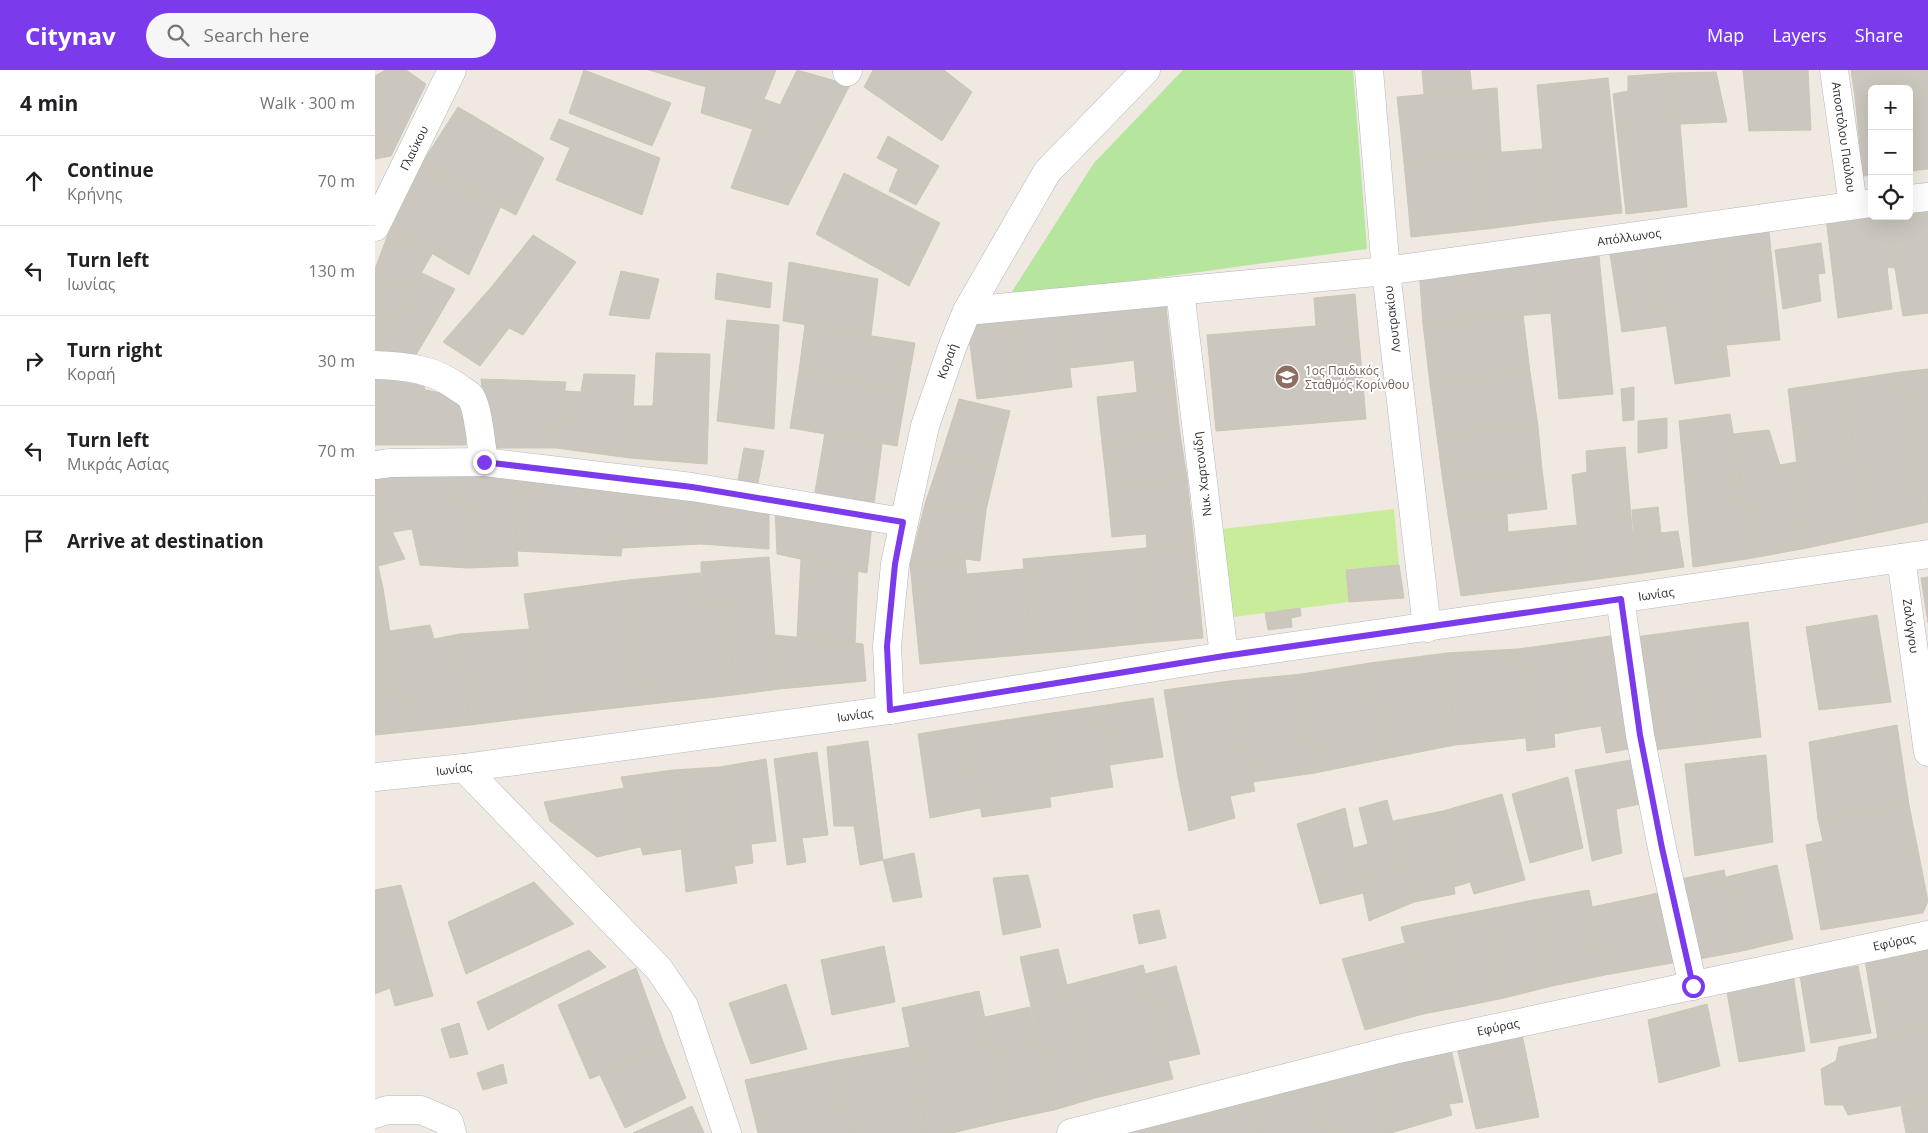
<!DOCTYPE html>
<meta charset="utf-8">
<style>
body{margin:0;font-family:"Open Sans",sans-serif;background:#f6f6f6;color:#202124}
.controls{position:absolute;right:15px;top:15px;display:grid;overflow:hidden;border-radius:8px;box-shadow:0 5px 20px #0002}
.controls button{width:45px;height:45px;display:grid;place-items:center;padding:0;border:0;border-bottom:1px solid #e0e0e0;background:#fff;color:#202124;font:25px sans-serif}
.stop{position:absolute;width:15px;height:15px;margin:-11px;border:4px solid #7c3aed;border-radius:50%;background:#fff}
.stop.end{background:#7c3aed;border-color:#fff;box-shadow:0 1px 5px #0008}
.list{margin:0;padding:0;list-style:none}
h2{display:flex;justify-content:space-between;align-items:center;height:65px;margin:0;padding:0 20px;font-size:21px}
h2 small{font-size:16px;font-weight:400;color:#757577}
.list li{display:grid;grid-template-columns:32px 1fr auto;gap:15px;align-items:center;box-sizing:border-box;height:90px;padding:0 20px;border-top:1px solid #e0e0e0}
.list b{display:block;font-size:19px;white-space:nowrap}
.list p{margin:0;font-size:16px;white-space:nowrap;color:#757577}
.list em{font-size:16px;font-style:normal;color:#757577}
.icon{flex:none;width:28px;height:28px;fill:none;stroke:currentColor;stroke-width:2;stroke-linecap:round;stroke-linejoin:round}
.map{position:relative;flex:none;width:1553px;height:1063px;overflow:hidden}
header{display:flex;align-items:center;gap:30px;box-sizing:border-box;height:70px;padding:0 25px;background:#7c3aed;color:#fff}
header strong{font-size:24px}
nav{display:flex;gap:28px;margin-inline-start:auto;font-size:18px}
.search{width:350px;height:45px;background:#f6f6f6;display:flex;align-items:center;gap:12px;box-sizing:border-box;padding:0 18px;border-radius:28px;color:#757577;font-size:19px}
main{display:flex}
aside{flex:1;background:#fff}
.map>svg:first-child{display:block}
.green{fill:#b6e59e}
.pitch{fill:#c9ec9a}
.building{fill:#cbc7bf;stroke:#cbc5ba}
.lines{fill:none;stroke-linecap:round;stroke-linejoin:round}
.minor-casing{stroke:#b4b7c1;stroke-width:29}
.minor{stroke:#fff;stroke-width:28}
.route{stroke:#7c3aed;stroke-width:6}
.labels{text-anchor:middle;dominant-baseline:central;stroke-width:4;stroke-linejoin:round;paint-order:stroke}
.street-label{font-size:12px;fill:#2e2e2e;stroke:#fff}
.education-label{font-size:12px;fill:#785e54;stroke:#fff;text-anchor:start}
</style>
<header>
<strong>Citynav</strong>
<div class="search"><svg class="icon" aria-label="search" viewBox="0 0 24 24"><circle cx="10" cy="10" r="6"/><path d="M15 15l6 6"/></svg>Search here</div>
<nav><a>Map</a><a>Layers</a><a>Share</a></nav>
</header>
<main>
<aside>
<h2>4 min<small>Walk · 300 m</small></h2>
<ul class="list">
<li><svg class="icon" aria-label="ahead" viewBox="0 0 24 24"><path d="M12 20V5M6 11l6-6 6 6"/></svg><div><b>Continue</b><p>Κρήνης</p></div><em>70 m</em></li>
<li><svg class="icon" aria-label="left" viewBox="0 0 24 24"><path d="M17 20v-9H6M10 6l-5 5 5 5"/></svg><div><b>Turn left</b><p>Ιωνίας</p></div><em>130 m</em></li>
<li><svg class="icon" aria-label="right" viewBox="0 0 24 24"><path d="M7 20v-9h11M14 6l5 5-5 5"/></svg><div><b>Turn right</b><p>Κοραή</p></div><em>30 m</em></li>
<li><svg class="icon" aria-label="left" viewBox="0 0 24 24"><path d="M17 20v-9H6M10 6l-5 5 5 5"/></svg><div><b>Turn left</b><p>Μικράς Ασίας</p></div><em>70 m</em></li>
<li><svg class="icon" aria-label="arrive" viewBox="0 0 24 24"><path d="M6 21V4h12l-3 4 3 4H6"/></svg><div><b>Arrive at destination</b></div></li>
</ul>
</aside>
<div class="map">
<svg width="1553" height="1063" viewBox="0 0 1553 1063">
<rect width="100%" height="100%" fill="#efe9e1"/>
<!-- green -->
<polygon class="green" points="808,0 978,0 992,179 633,228 719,93"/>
<!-- pitch -->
<polygon class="pitch" points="1019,439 1024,495 971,500 974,532 858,547 847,459"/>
<!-- building -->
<g class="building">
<polygon points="11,0 31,0 51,14 16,86 0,89 0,6"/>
<polygon points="209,0 296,33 277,76 194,43"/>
<polygon points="274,0 338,0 331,17"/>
<polygon points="338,0 401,0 377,59 326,43 331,17"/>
<polygon points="422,0 475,15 413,135 356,118 389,29 405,35"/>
<polygon points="498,0 569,0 597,22 567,71 489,17"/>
<polygon points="1047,0 1095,0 1097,20 1049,24"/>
<polygon points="1368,0 1433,0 1436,60 1374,61"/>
<polygon points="1476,0 1553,0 1553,20 1534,22 1534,19 1497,19 1497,26 1480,27"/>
<polygon points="1341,2 1352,52 1305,54 1297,3"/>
<polygon points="1297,3 1305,54 1312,137 1251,144 1238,24 1253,21 1253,6"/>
<polygon points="1233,8 1247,143 1174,151 1162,15"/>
<polygon points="1122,18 1126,83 1029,92 1022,27"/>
<polygon points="1553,20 1553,99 1534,101 1534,22"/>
<polygon points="1497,26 1497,105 1488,106 1480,27"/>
<polygon points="83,37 169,88 141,145 45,96"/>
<polygon points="184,49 285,88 267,145 181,110 195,78 175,69"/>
<polygon points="513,66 564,96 541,135 514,121 523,99 502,88"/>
<polygon points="1168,79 1174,151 1112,159 1103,84"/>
<polygon points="1103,84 1112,159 1036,167 1029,92"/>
<polygon points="45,96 125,138 94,205 15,159"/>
<polygon points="469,103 565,153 534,216 441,164"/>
<polygon points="1553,135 1553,243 1528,246 1511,146 1534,146 1534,138"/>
<polygon points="1511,146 1520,198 1512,197 1517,239 1463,248 1451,148"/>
<polygon points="15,159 57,184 35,223 0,206 0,199"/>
<polygon points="1394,161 1405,270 1352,275 1338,169"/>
<polygon points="158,165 201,192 148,265 134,258 105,296 68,272 118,215"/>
<polygon points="1338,169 1355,306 1300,314 1280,178"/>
<polygon points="1446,173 1450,203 1443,204 1446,231 1408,239 1400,180"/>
<polygon points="1280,178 1291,256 1247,262 1235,184"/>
<polygon points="1224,186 1238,324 1184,329 1171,191"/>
<polygon points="1171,191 1176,243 1048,254 1044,199"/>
<polygon points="414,192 503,209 496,265 408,251"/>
<polygon points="246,201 284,209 274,249 234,245"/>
<polygon points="47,203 80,219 38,290 1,280"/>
<polygon points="342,203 397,213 395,238 340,229"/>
<polygon points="0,206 35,223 0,281"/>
<polygon points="980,224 991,349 841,361 832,265 941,256 939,228"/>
<polygon points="790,228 800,318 762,322 759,290 738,293 731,235"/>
<polygon points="731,235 738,293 695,298 688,240"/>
<polygon points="688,240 697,317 645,324 635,246"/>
<polygon points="1148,245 1155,302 1055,314 1048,254"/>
<polygon points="635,246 645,324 602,329 592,251"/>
<polygon points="352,250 404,255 399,359 342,351"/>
<polygon points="430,255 540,273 531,324 424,301"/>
<polygon points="281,283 335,284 332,394 255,388 259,336 278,336"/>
<polygon points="1553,299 1553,452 1549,453 1525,302"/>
<polygon points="424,301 531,324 522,376 415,358"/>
<polygon points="0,302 45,302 50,320 88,327 91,375 0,375"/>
<polygon points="1155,302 1163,356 1062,366 1055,314"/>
<polygon points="1525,302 1549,453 1493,465 1467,311"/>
<polygon points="209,304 260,305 255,388 181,378 190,321 206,322"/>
<polygon points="106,309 191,312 181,378 113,378"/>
<polygon points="1467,311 1493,465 1432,478 1413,319"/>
<polygon points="1259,317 1259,350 1248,351 1246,319"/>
<polygon points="800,318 805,364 727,373 722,327"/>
<polygon points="584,329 635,341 621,398 566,386"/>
<polygon points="1355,344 1378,488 1318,497 1304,351"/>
<polygon points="1292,348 1292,378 1263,383 1263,351"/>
<polygon points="1163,356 1167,400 1068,412 1062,366"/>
<polygon points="1394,360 1405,395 1421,392 1432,478 1378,488 1358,364"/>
<polygon points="450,363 507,374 499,434 440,422"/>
<polygon points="805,364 812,408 732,417 727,373"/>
<polygon points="1250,377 1261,504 1208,511 1197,405 1212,402 1211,381"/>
<polygon points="369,378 389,381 383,413 363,410"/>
<polygon points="566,386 621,398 611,440 550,434"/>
<polygon points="1167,400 1172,439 1074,451 1068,412"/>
<polygon points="86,402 138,404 143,496 93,498"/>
<polygon points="86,402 93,498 45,495 37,459 18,462 0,425 0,406"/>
<polygon points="138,404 254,417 246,486 142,481"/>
<polygon points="812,408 819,473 772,478 771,464 737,467 732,417"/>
<polygon points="254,417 327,425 326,474 247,478"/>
<polygon points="0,425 30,489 3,496 8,518 0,519"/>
<polygon points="327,425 394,438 394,479 326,474"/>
<polygon points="550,434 611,440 605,491 590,489 535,494"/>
<polygon points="1283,437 1286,463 1303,461 1309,497 1261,504 1257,440"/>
<polygon points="400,438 497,454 492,503 402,484"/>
<polygon points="1132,444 1133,462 1202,455 1208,511 1086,526 1074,451"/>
<polygon points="819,473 828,568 770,573 761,479"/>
<polygon points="761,479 770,573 713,579 704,484"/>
<polygon points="704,484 713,579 657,584 648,489"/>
<polygon points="394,487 404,619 359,625 354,535 327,535 326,492"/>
<polygon points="426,489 483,501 480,574 422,568"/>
<polygon points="590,489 600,589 545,594 535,494"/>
<polygon points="1024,495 1029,528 974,532 971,500"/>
<polygon points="649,499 657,584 600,589 592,504"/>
<polygon points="325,503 327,535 354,535 359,625 267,635 253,510"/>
<polygon points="1553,507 1553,553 1546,508"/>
<polygon points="253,510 267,635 168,646 149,524"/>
<polygon points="8,518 30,662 0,665 0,519"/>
<polygon points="925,538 926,546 916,548 917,557 893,560 890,543"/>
<polygon points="1502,545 1516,632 1444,640 1431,557"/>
<polygon points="1373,552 1386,667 1330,674 1312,560"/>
<polygon points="55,555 59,569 85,564 95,655 30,662 15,561"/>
<polygon points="155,559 168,646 95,655 85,564"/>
<polygon points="1312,560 1330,674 1278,680 1260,567"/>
<polygon points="400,565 488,574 491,611 404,619"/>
<polygon points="1242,565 1260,678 1231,683 1226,656 1206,659 1194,572"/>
<polygon points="1194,572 1206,659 1179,664 1180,677 1152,681 1143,579"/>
<polygon points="1143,579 1151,668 1080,675 1072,583"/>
<polygon points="1072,583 1080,675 1009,689 995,593"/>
<polygon points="995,593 1009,689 940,703 927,604"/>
<polygon points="927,604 940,703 877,712 855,611"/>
<polygon points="855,611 880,721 855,726 860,748 814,761 803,707 789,620"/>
<polygon points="778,628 788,687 734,695 725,636"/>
<polygon points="725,636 738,717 675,727 664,645"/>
<polygon points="664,645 676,737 607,747 592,656"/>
<polygon points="1522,655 1534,735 1443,749 1434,672"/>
<polygon points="592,656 605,738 555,748 543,664"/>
<polygon points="493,671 508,790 485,795 479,756 459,756 452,677"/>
<polygon points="442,682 453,765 427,768 431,792 412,795 399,689"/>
<polygon points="1391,685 1398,772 1320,786 1310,694"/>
<polygon points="391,689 401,771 376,774 378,793 360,796 345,697"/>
<polygon points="1261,689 1270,733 1241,739 1247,783 1217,791 1200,700"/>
<polygon points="345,697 362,813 311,822 298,700"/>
<polygon points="298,700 307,779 268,785 246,707"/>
<polygon points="1193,707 1208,778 1155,793 1137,724"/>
<polygon points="249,718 265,777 222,787 175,751 169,732"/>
<polygon points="1127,724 1150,810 1099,824 1095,812 1079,817 1068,741"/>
<polygon points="1012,730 1039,832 994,851 979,778 993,774 984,738"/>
<polygon points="1534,735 1553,831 1548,843 1446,860 1431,775 1448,771 1443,749"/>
<polygon points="970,738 988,823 945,834 922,754"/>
<polygon points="1068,741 1080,824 1039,832 1018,751"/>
<polygon points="539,783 547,827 518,832 508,790"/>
<polygon points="1402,795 1418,869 1367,881 1351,807"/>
<polygon points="1349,800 1367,881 1319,890 1301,810"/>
<polygon points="653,805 666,857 628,865 618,808"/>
<polygon points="159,812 199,854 91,904 73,852"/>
<polygon points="26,815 58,926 20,936 15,918 0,924 0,820"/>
<polygon points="1214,820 1230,905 1177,916 1158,830"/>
<polygon points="1293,821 1308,891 1230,905 1217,837"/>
<polygon points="1158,830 1177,916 1129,928 1109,840"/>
<polygon points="784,840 791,868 764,874 758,845"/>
<polygon points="1109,840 1129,928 1085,937 1063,849"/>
<polygon points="1063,849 1085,937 1048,944 1026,857"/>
<polygon points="1030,873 1048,944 990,960 967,889"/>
<polygon points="509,876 520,932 457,945 446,890"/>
<polygon points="1553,877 1553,957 1503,969 1490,890"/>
<polygon points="683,879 720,1028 679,1040 645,887"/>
<polygon points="214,880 231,897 113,960 102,932"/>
<polygon points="768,895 798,1009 720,1028 692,915"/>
<polygon points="801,896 825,984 793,991 770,904"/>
<polygon points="1483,896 1496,963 1436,973 1425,906"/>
<polygon points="261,898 290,977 215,1009 183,935"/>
<polygon points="1418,904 1430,981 1364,992 1352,922"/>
<polygon points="411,914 432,979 376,994 354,933"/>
<polygon points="604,921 632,1050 577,1063 552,1063 527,938"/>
<polygon points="1332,934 1345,996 1284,1013 1273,950"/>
<polygon points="655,937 679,1040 632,1050 610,947"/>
<polygon points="84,953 93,984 75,988 66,959"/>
<polygon points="1553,957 1553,1031 1473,1045 1468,1035 1450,1035 1446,999 1461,991 1464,977"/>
<polygon points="1147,964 1164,1047 1101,1059 1082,977"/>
<polygon points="290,977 311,1028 250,1058 225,1005"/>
<polygon points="536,977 552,1063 476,1063 459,991"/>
<polygon points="1076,979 1088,1032 1074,1034 1077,1045 1016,1063 1002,994"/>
<polygon points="459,991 476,1063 383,1063 370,1010"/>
<polygon points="128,994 132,1013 108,1020 102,1003"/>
<polygon points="1002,994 1016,1063 953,1063 942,1011"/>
<polygon points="942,1011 953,1063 883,1063 875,1027"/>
<polygon points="875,1027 883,1063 790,1063 787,1050"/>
<polygon points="1553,1031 1553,1063 1531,1063 1526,1037"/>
<polygon points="317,1036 329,1063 258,1063"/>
<polygon points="787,1050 790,1063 737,1063"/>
</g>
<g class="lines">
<defs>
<g id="minor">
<polyline points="994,0 1011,201 1052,558"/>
<polyline points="1459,0 1478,135"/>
<polyline points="472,2 473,0"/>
<polyline points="1534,129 1553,127"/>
<polyline points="0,157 77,0"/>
<polyline points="805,221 849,586"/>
<polyline points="592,241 1011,201 1497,133"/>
<path d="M0,295c31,1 59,4 84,23 4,3 10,6 12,9 8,13 10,50 13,65"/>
<polyline points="0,395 15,393 109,392 317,417 528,452"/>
<polyline points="1526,488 1553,682"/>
<polyline points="1245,529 1265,665 1287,778 1318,916"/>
<polyline points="515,640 512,576 520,494 550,356 578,275 592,241 672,102 771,0"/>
<polyline points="89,698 284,899 309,936 352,1063"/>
<polyline points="0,707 89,698 515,640 849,586 1553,484"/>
<polyline points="0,1044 12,1040 46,1040 74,1052 77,1063"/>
<polyline points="696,1063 1023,979 1553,865"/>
</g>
</defs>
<!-- minor casing -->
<use href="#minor" class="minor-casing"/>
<!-- minor -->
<use href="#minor" class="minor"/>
</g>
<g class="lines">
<!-- route -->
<polyline class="route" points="109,392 317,417 528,452 520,494 512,576 515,640 849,586 1246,529 1265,665 1287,778 1318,916"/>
</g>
<!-- icons -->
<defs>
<symbol id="school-disc" viewBox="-11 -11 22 22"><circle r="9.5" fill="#8d6e63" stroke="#fff"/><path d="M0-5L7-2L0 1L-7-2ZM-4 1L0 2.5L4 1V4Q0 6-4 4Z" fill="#fff"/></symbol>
</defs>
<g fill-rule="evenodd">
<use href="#school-disc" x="898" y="293" width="28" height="28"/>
</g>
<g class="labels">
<!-- street labels -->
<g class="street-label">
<text transform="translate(1469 67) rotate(82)">Αποστόλου Παύλου</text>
<text transform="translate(39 78) rotate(-64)">Γλαύκου</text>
<text transform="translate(1254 167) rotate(-8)">Απόλλωνος</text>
<text transform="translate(1017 249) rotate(-97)">Λουτρακίου</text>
<text transform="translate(572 291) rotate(-70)">Κοραή</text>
<text transform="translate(827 404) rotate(-97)">Νικ. Χαρτονίδη</text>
<text transform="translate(1281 524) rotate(-8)">Ιωνίας</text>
<text transform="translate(1536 556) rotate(82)">Ζαλόγγου</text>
<text transform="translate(480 645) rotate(-8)">Ιωνίας</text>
<text transform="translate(79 699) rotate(-7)">Ιωνίας</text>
<text transform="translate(1519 872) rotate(-12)">Εφύρας</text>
<text transform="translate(1123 957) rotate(-12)">Εφύρας</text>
</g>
<!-- education labels -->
<g class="education-label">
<text x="930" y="300">1ος Παιδικός<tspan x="930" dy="14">Σταθμός Κορίνθου</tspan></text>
</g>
</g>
</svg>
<div class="controls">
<button>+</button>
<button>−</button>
<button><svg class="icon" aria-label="locate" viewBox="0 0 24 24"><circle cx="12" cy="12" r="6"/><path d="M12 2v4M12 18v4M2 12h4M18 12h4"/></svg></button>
</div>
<div class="stop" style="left:1318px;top:916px"></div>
<div class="stop end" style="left:109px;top:392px"></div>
</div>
</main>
